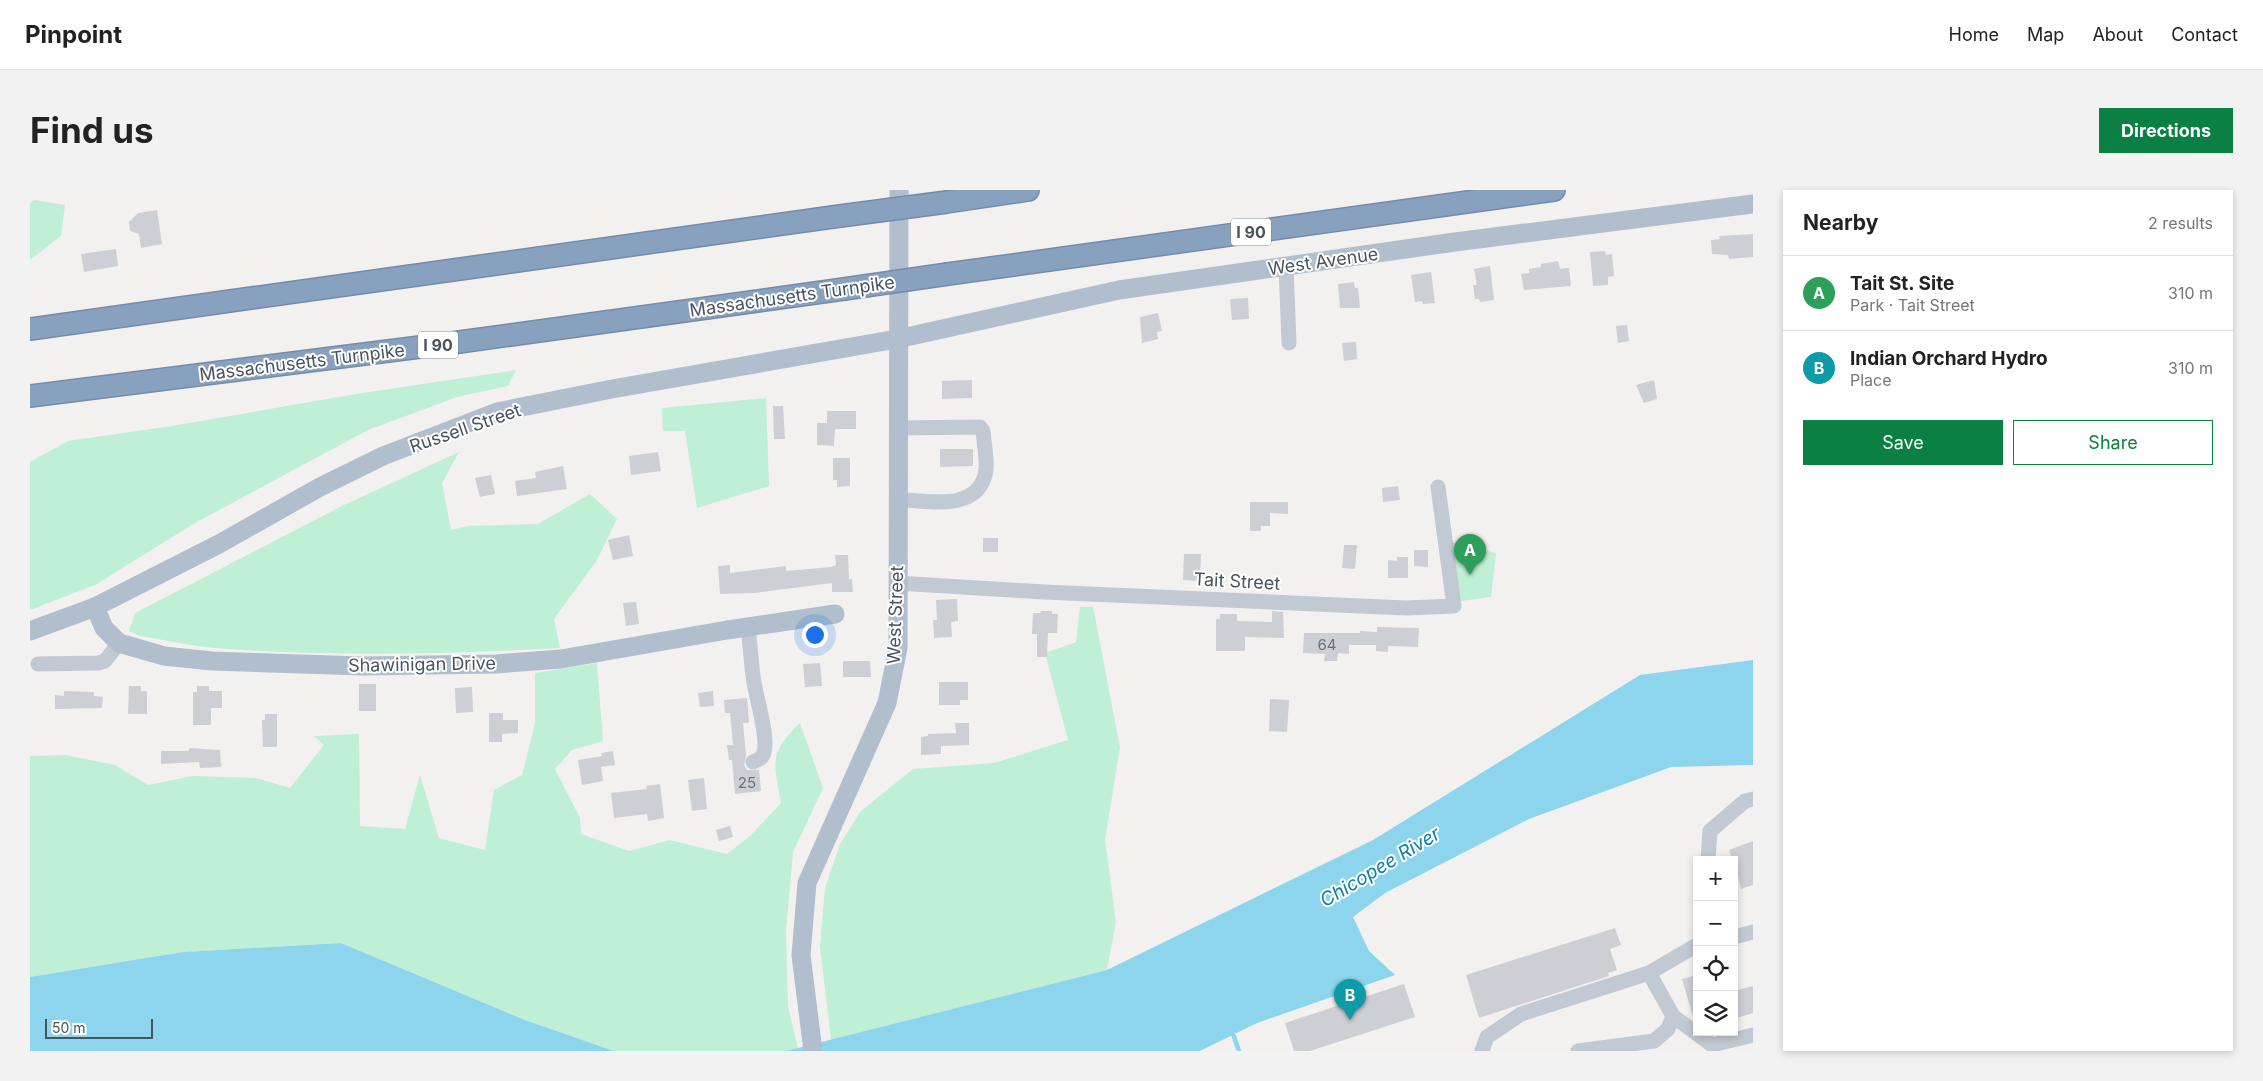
<!DOCTYPE html>
<meta charset="utf-8">
<style>
body{margin:0;font-family:Inter,sans-serif;background:#f2f2f2;color:#222}
.controls{position:absolute;right:15px;bottom:15px;display:grid;overflow:hidden;border-radius:0px;box-shadow:0 2px 8px #0003}
.controls button{width:45px;height:45px;display:grid;place-items:center;padding:0;border:0;border-bottom:1px solid #e0e0e0;background:#fff;color:#222;font:25px sans-serif}
.scale{position:absolute;left:15px;bottom:12px;width:108px;box-sizing:border-box;padding-left:5px;border:2px solid #48535e;border-top:0;font-size:14px;line-height:18px;white-space:nowrap;color:#48535e;-webkit-text-stroke:4px #fff;paint-order:stroke}
.you{position:absolute;left:784px;top:444px;width:18px;height:18px;margin:-12px;border:4px solid #fff;border-radius:50%;background:#1a73e8;box-shadow:0 0 0 8px #1a73e833}
.badge{display:grid;place-items:center;width:32px;height:32px;border-radius:50%;background:#0b8043;color:#fff;font-size:16px;font-weight:700}
.pin{position:absolute;translate:-50% -41px;filter:drop-shadow(0 1px 2px #0008)}
.pin::after{content:'';position:absolute;top:26px;width:18px;height:15px;background:inherit;clip-path:polygon(0 0,100% 0,50% 100%)}
.list{margin:0;padding:0;list-style:none}
h2{display:flex;justify-content:space-between;align-items:center;height:65px;margin:0;padding:0 20px;font-size:21px}
h2 small{font-size:16px;font-weight:400;color:#767676}
.list li{display:grid;grid-template-columns:32px 1fr auto;gap:15px;align-items:center;box-sizing:border-box;height:75px;padding:0 20px;border-top:1px solid #e0e0e0}
.list b{display:block;font-size:19px;white-space:nowrap}
.list p{margin:0;font-size:16px;white-space:nowrap;color:#767676}
.list em{font-size:16px;font-style:normal;color:#767676}
.actions{display:flex;gap:10px;padding:15px 20px}
.actions a{flex:1;padding:11px 0;border:1px solid #0b8043;border-radius:0px;text-align:center;font-size:18px;color:#0b8043}
.actions .main{background:#0b8043;color:#fff}
.icon{flex:none;width:28px;height:28px;fill:none;stroke:currentColor;stroke-width:2;stroke-linecap:round;stroke-linejoin:round}
.map{position:relative;flex:none;width:1723px;height:861px;overflow:hidden;border-radius:0px}
header{display:flex;align-items:center;gap:30px;box-sizing:border-box;height:70px;padding:0 25px;background:#fff;border-bottom:1px solid #e0e0e0}
header strong{font-size:24px}
nav{display:flex;gap:28px;margin-inline-start:auto;font-size:18px}
.intro{display:flex;align-items:center;justify-content:space-between;box-sizing:border-box;height:120px;padding:0 30px}
h1{margin:0;font-size:35px}
.button{padding:12px 22px;border-radius:0px;background:#0b8043;color:#fff;font-size:18px;font-weight:700}
main{display:flex;gap:30px;padding:0 30px}
aside{flex:1;background:#fff;border-radius:0px;box-shadow:0 2px 8px #0003}
.map>svg:first-child{display:block}
.green{fill:#bfefd4}
.water{fill:#8dd5ec}
.lines{fill:none;stroke-linecap:round;stroke-linejoin:round}
.stream{stroke:#8dd5ec;stroke-width:4.5}
.building{fill:#cdcfd5}
.highway-casing{stroke:#748caa;stroke-width:24}
.minor{stroke:#c1cad2;stroke-width:15}
.major{stroke:#b0bece;stroke-width:19}
.highway{stroke:#88a1be;stroke-width:21}
.highway-bridge-casing{stroke:#748caa;stroke-width:24;stroke-linecap:butt}
.highway-bridge{stroke:#88a1be;stroke-width:21}
.labels{text-anchor:middle;dominant-baseline:central;stroke-width:4;stroke-linejoin:round;paint-order:stroke}
.number-label{font-size:15px;fill:#69727c}
.shield{fill:#fff;stroke:#7f878e;stroke-width:1}
.shield-label{font-size:16px;font-weight:bold;fill:#48535e}
.street-label{font-size:18px;fill:#48535e;stroke:#fff}
.water-label{font-size:19px;font-style:italic;fill:#0d7fa3;stroke:#fff}
</style>
<header>
<strong>Pinpoint</strong>
<nav><a>Home</a><a>Map</a><a>About</a><a>Contact</a></nav>
</header>
<div class="intro"><h1>Find us</h1><a class="button">Directions</a></div>
<main>
<div class="map">
<svg width="1723" height="861" viewBox="0 0 1723 861">
<rect width="100%" height="100%" fill="#f3f0f0"/>
<!-- green -->
<g class="green">
<polygon points="4,10 35,15 31,46 0,70 0,13"/>
<polygon points="486,180 478,196 427,207 338,240 165,333 65,395 0,420 0,272 38,251 142,236 326,204"/>
<polygon points="736,208 739,296 667,318 655,241 633,241 632,218"/>
<path d="M429,262l-17,31 9,47 17,-4 70,-2 52,-30 27,25 -20,41 -43,59 6,29c-114,6 -231,9 -345,0 -25,-2 -50,-8 -75,-12l-11,-5 6,-18 209,-108z"/>
<polygon points="1417,351 1466,363 1461,407 1416,413"/>
<polygon points="1050,417 1063,417 1090,557 1075,650 1086,732 1077,780 801,850 790,756 795,698 810,654 831,621 883,579 964,573 1038,550 1015,463 1046,452"/>
<path d="M567,473l6,78 -31,9 -17,19 25,49 1,16 48,17 41,-11 57,14 23,-18 31,-33c-7,-41 -13,-49 19,-80l23,65 -30,64 -7,80 2,74 10,42 -12,3h-172l-89,-31 -184,-77 -158,9 -153,25v-221l35,-1 50,10 33,20 45,-9 63,2 34,10 34,-43 -10,-9 45,-2 1,92 45,3 15,-54 19,63 46,12 9,-60 28,-15 13,-52v-50z"/>
</g>
<!-- water -->
<g class="water">
<polygon points="1723,470 1723,575 1641,577 1499,629 1355,703 1323,727 1339,761 1365,785 1227,833 1170,861 756,861 1077,780 1343,650 1610,485"/>
<polygon points="311,753 495,830 584,861 0,861 0,787 153,762"/>
</g>
<g class="lines">
<!-- stream -->
<polyline class="stream" points="1202,841 1209,861"/>
</g>
<!-- building -->
<g class="building">
<polygon points="127,20 132,54 111,58 109,44 100,41 99,32 108,23"/>
<polygon points="1723,44 1723,67 1699,69 1698,65 1682,64 1681,50 1690,49 1689,46"/>
<polygon points="86,59 88,76 54,82 51,64"/>
<polygon points="1575,61 1576,65 1582,64 1584,86 1578,87 1578,95 1563,96 1560,62"/>
<polygon points="1528,71 1530,79 1539,78 1541,96 1494,100 1491,84 1499,83 1499,79 1511,77 1511,74"/>
<polygon points="1460,76 1464,110 1450,112 1449,109 1445,109 1443,95 1447,95 1444,79"/>
<polygon points="1401,82 1405,113 1393,114 1392,111 1385,112 1381,85"/>
<polygon points="1324,92 1325,98 1328,98 1330,118 1310,118 1308,94"/>
<polygon points="1218,108 1219,129 1202,130 1200,109"/>
<polygon points="1128,123 1132,141 1127,142 1128,149 1112,153 1110,127"/>
<polygon points="1597,135 1599,151 1588,153 1586,136"/>
<polygon points="1326,152 1327,169 1314,171 1312,153"/>
<polygon points="942,190 942,208 912,209 912,191"/>
<polygon points="1624,190 1627,209 1614,213 1606,195"/>
<polygon points="743,216 753,216 755,249 744,249"/>
<polygon points="797,221 826,221 826,239 805,239 804,256 787,255 787,233 797,233"/>
<polygon points="910,259 943,259 943,276 910,277"/>
<polygon points="628,262 631,281 601,285 599,266"/>
<polygon points="803,268 820,268 820,296 807,297 807,290 803,290"/>
<polygon points="533,276 537,299 487,306 485,291 506,288 505,282"/>
<polygon points="461,285 465,304 450,307 445,288"/>
<polygon points="1368,296 1370,310 1353,312 1352,298"/>
<polygon points="1220,312 1258,312 1258,324 1240,323 1240,336 1231,336 1231,341 1220,341"/>
<polygon points="599,345 603,366 583,370 578,350"/>
<rect x="953" y="348" width="15" height="14"/>
<polygon points="1314,355 1327,355 1325,379 1312,378"/>
<polygon points="1384,360 1398,360 1398,377 1384,376"/>
<polygon points="1154,364 1171,364 1170,391 1153,390"/>
<polygon points="805,365 818,365 819,389 822,389 823,402 802,402 802,393 724,403 690,404 688,376 700,375 700,383 756,376 756,381 801,377 806,375"/>
<polygon points="1367,367 1378,367 1378,388 1358,388 1358,370 1367,371"/>
<polygon points="927,409 928,431 921,432 922,447 904,448 903,430 907,430 906,410"/>
<polygon points="606,412 609,434 596,436 593,413"/>
<polygon points="1011,421 1022,421 1022,424 1028,424 1027,443 1018,443 1017,467 1007,467 1007,444 1002,444 1003,423 1010,423"/>
<polygon points="1242,421 1253,422 1254,448 1215,447 1215,461 1186,461 1186,429 1190,429 1190,424 1207,424 1207,431 1242,432"/>
<polygon points="1347,437 1389,438 1388,457 1358,456 1358,462 1346,461 1346,455 1319,455 1319,464 1308,463 1307,471 1294,471 1295,464 1273,463 1274,443 1330,443 1330,441 1347,442"/>
<polygon points="813,471 840,471 841,487 813,487"/>
<polygon points="790,473 792,496 775,497 773,474"/>
<polygon points="909,492 938,492 938,510 930,510 930,515 909,515"/>
<rect x="329" y="494" width="17" height="27"/>
<polygon points="99,496 111,496 111,501 117,501 117,524 98,524"/>
<polygon points="167,496 179,496 179,501 192,501 192,518 181,518 181,535 163,535 163,502 167,502"/>
<polygon points="442,497 443,522 426,523 425,498"/>
<polygon points="34,501 64,502 64,506 73,507 72,518 25,519 25,505 34,506"/>
<polygon points="683,501 684,516 670,517 668,503"/>
<polygon points="717,508 719,533 713,533 716,566 714,575 717,580 729,580 731,601 705,604 702,570 699,570 697,555 703,555 700,523 695,523 694,510"/>
<polygon points="1240,509 1259,510 1257,542 1239,541"/>
<polygon points="459,523 473,523 473,530 488,530 488,543 472,544 472,552 459,552"/>
<polygon points="235,524 247,524 247,557 233,557 232,530 235,530"/>
<polygon points="925,533 939,533 939,555 911,556 911,564 891,565 891,547 898,546 898,544 926,543"/>
<polygon points="159,558 190,560 191,577 170,578 169,572 131,574 131,561 159,561"/>
<polygon points="583,561 585,575 571,577 573,591 552,595 548,570 572,566 571,563"/>
<polygon points="674,588 677,619 662,621 658,590"/>
<polygon points="630,594 634,628 618,631 617,624 584,628 581,603 617,599 616,596"/>
<polygon points="700,636 703,647 689,651 686,640"/>
<polygon points="1723,651 1723,695 1711,699 1704,670 1702,670 1699,660"/>
<polygon points="1585,738 1591,755 1580,759 1587,780 1578,783 1579,786 1449,828 1436,785"/>
<polygon points="1667,785 1667,829 1664,830 1652,789"/>
<polygon points="1374,794 1385,827 1280,861 1264,861 1255,833"/>
<polygon points="1723,796 1723,823 1704,829 1704,801"/>
</g>
<g class="lines">
<defs>
<g id="highway">
<polyline points="917,12 998,0"/>
<polyline points="918,84 1524,0"/>
<polyline points="0,139 810,26"/>
<polyline points="0,206 422,153 814,99"/>
</g>
</defs>
<!-- highway casing -->
<use href="#highway" class="highway-casing"/>
<!-- minor -->
<g class="minor">
<polyline points="1256,77 1259,153"/>
<path d="M867,238l83,-1 3,4c1,12 4,27 3,39 -6,43 -59,31 -89,29"/>
<polyline points="867,393 1014,402 1376,418 1424,416 1408,297"/>
<path d="M718,437c2,16 3,33 5,49 2,19 16,60 11,76 -1,6 -6,8 -11,10"/>
<polyline points="8,474 68,473 75,471 89,453"/>
<polyline points="1678,670 1680,641 1715,611 1723,609"/>
<polyline points="1704,747 1723,742"/>
<polyline points="1643,826 1682,855 1723,845"/>
<polyline points="1452,861 1457,847 1491,824 1619,783 1667,755"/>
<polyline points="1548,861 1624,851 1638,839 1643,826 1619,783"/>
</g>
<!-- major -->
<g class="major">
<polyline points="65,417 189,354 290,297 353,266 467,222 582,199 867,149 1089,100 1425,52 1723,14"/>
<polyline points="0,441 65,417 74,438 89,453 134,466 182,471 333,476 466,474 531,469 697,440 805,424"/>
<polyline points="783,861 771,765 777,693 857,513 868,458 869,0"/>
</g>
<!-- highway -->
<use href="#highway" class="highway"/>
<defs>
<g id="highway-bridge">
<polyline points="810,26 917,12"/>
<polyline points="814,99 918,84"/>
</g>
</defs>
<!-- highway-bridge casing -->
<use href="#highway-bridge" class="highway-bridge-casing"/>
<!-- highway-bridge -->
<use href="#highway-bridge" class="highway-bridge"/>
</g>
<g class="labels">
<!-- number labels -->
<g class="number-label">
<text x="1297" y="454">64</text>
<text x="717" y="592">25</text>
</g>
<!-- shield labels -->
<g class="shield">
<rect x="1201" y="28.5" width="40" height="27" rx="4"/>
<rect x="388" y="141.5" width="40" height="27" rx="4"/>
</g>
<g class="shield-label">
<text x="1221" y="42">I 90</text>
<text x="408" y="155">I 90</text>
</g>
<!-- street labels -->
<g class="street-label">
<text transform="translate(1293 71) rotate(-8)">West Avenue</text>
<text transform="translate(762 106) rotate(-8)">Massachusetts Turnpike</text>
<text transform="translate(272 172) rotate(-7)">Massachusetts Turnpike</text>
<text transform="translate(435 238) rotate(-19)">Russell Street</text>
<text transform="translate(1207 391) rotate(3)">Tait Street</text>
<text transform="translate(865 425) rotate(-88)">West Street</text>
<text transform="translate(392 474) rotate(-1)">Shawinigan Drive</text>
</g>
<!-- water labels -->
<g class="water-label">
<text transform="translate(1350 677) rotate(-31)">Chicopee River</text>
</g>
</g>
</svg>
<div class="controls">
<button>+</button>
<button>−</button>
<button><svg class="icon" aria-label="locate" viewBox="0 0 24 24"><circle cx="12" cy="12" r="6"/><path d="M12 2v4M12 18v4M2 12h4M18 12h4"/></svg></button>
<button><svg class="icon" aria-label="layers" viewBox="0 0 24 24"><path d="M12 4l9 5-9 5-9-5zM3 14l9 5 9-5"/></svg></button>
</div>
<div class="scale">50 m</div>
<div class="you"></div>
<div class="pin badge" style="left:1440px;top:385px;background:#2e9e5b">A</div>
<div class="pin badge" style="left:1320px;top:830px;background:#0f9aa8">B</div>
</div>
<aside>
<h2>Nearby<small>2 results</small></h2>
<ul class="list">
<li><span class="badge" style="background:#2e9e5b">A</span><div><b>Tait St. Site</b><p>Park · Tait Street</p></div><em>310 m</em></li>
<li><span class="badge" style="background:#0f9aa8">B</span><div><b>Indian Orchard Hydro</b><p>Place</p></div><em>310 m</em></li>
</ul>
<div class="actions"><a class="main">Save</a><a>Share</a></div>
</aside>
</main>
